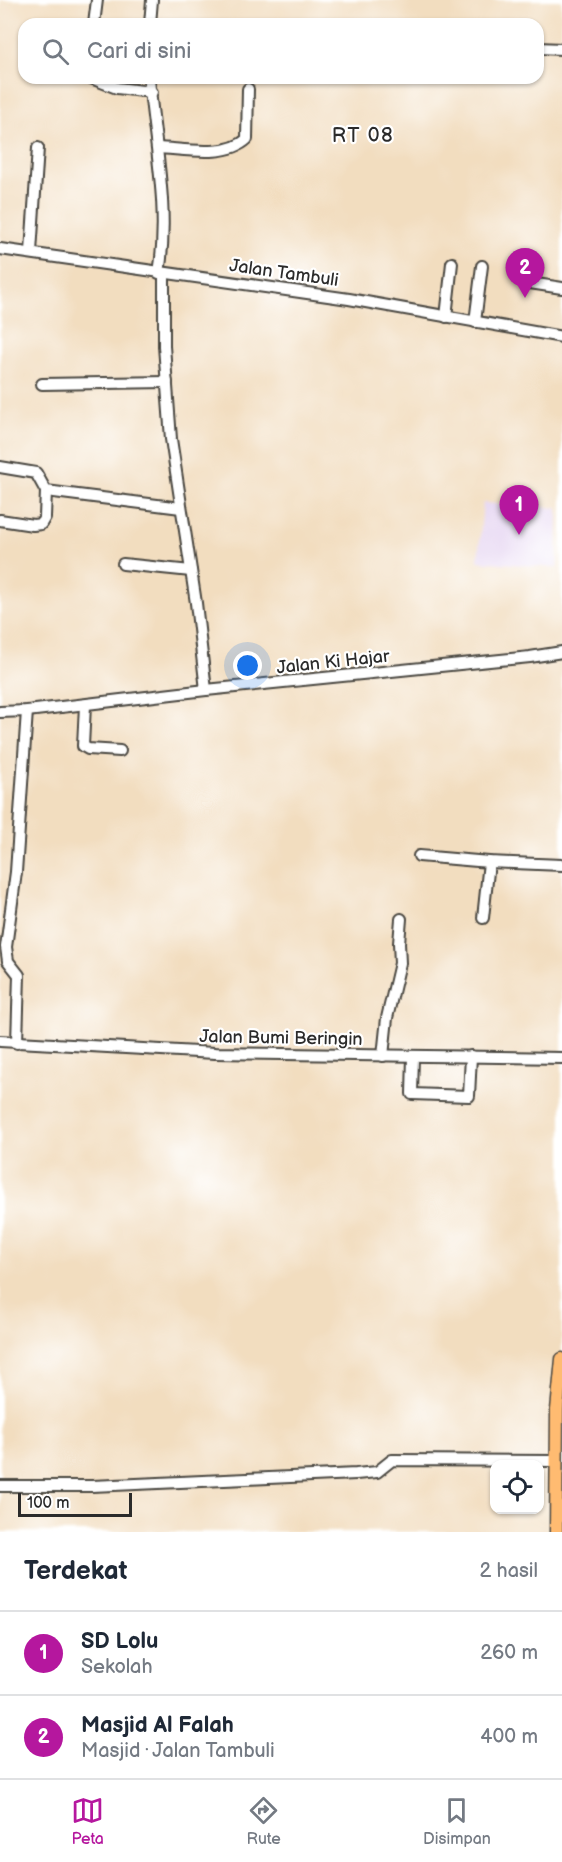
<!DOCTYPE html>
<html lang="id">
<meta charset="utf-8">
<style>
body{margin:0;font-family:"Balsamiq Sans",sans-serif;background:#f2f2f3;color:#1f2937}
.controls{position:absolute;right:18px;bottom:18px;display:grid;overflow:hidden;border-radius:12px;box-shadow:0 2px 4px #0004}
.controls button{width:54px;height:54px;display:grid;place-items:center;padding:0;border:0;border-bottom:2px solid #e0e1e3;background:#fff;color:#1f2937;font:30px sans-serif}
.scale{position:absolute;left:18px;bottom:15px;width:114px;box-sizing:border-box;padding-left:6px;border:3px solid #2b2b2b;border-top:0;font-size:16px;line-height:21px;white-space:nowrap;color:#2b2b2b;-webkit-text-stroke:4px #fff;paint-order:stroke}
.you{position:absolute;left:248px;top:666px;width:21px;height:21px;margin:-15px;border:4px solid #fff;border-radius:50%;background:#1a73e8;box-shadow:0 0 0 9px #1a73e833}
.badge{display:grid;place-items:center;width:39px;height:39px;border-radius:50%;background:#b5179e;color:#fff;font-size:20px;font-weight:700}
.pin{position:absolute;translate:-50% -50px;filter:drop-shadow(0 2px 3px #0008)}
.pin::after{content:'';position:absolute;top:32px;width:21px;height:18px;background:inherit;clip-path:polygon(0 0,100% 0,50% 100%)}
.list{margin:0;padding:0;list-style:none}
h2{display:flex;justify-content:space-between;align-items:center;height:78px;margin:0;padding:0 24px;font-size:26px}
h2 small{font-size:20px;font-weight:400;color:#747a83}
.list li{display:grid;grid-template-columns:39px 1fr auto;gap:18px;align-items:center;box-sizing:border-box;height:84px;padding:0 24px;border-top:2px solid #e0e1e3}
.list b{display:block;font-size:22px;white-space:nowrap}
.list p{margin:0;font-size:20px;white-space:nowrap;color:#747a83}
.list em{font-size:20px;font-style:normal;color:#747a83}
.icon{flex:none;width:33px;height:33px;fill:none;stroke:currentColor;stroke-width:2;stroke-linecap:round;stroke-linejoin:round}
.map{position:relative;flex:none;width:562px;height:1532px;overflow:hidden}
.search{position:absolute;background:#fff;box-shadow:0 2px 4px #0004;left:18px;right:18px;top:18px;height:66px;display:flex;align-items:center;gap:15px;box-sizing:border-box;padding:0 21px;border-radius:18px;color:#747a83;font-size:22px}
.sheet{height:246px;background:#fff}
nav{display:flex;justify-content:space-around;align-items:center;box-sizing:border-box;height:84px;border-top:2px solid #e0e1e3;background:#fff;font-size:16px;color:#747a83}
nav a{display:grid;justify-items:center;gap:3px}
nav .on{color:#b5179e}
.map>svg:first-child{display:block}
.built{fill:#e4d3f1}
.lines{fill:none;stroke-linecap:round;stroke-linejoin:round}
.minor-casing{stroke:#494641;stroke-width:14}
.major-casing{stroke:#494641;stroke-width:15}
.minor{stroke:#fff;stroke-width:10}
.major{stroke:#ffbb71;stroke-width:12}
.labels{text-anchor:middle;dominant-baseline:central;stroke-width:4.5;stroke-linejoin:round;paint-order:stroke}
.street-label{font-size:18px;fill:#2b2b2b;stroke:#fff}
.neighbourhood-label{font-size:20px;letter-spacing:1.5px;fill:#2b2b2b;stroke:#fff}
</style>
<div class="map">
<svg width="562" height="1532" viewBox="0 0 562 1532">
<rect width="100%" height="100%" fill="#fff"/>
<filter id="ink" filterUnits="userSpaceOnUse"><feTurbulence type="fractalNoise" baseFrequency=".0167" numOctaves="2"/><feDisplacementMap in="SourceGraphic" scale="12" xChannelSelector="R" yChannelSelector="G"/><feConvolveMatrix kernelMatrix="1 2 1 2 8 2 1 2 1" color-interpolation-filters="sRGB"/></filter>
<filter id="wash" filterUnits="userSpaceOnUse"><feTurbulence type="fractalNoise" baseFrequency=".008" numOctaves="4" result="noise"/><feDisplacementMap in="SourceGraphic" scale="24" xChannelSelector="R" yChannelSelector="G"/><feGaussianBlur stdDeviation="1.35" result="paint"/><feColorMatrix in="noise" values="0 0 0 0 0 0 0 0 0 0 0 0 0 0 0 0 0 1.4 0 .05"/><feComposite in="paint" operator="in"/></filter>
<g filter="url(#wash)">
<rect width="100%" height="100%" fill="#f2ddbf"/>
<!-- built -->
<polygon class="built" points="483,503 558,508 557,568 478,561"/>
</g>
<g filter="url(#ink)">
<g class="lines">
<defs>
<g id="minor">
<polyline points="94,24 97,0"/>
<polyline points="150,24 152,0"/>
<polyline points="538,48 562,49"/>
<polyline points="91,78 117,88 152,92"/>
<path d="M149,78c5,65 21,129 10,195"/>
<path d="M158,148c26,1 69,10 89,-9l1,-50"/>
<polyline points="0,249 349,299 562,337"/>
<polyline points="31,252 38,148"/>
<polyline points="164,273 164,346 171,439 196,603 206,690"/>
<polyline points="530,283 562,288"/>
<polyline points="446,317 452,263"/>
<polyline points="475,322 482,266"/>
<polyline points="42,384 167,382"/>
<polyline points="0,467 36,473 46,491 181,508"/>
<polyline points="0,520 33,525 41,524 45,517 46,491"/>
<polyline points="123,564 191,571"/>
<polyline points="85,705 83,746 88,749 120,751"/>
<polyline points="0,712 27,711 206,690 530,657 562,652"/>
<polyline points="419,856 489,862 562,865"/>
<polyline points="483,918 489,862"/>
<polyline points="0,1041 215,1053 562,1058"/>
<polyline points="17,1043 19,975 8,961 6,947 16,872 27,711"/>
<polyline points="383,1056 387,1018 400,963 399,943 401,919"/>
<polyline points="413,1056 412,1094 469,1096 471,1056"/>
<polyline points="0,1486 92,1486 356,1474 377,1472 392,1460 557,1461"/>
</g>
<polyline id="major" points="556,1532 557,1410 562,1359"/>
</defs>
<!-- minor casing -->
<use href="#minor" class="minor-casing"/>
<!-- major casing -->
<use href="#major" class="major-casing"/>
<!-- minor -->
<use href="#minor" class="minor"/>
<!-- major -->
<use href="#major" class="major"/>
</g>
</g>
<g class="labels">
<!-- street labels -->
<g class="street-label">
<text transform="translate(284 273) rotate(8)">Jalan Tambuli</text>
<text transform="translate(333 662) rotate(-6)">Jalan Ki Hajar</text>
<text transform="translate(281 1038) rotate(1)">Jalan Bumi Beringin</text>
</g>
<!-- neighbourhood labels -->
<g class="neighbourhood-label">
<text x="363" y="136">RT 08</text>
</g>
</g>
</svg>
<div class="controls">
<button><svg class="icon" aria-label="locate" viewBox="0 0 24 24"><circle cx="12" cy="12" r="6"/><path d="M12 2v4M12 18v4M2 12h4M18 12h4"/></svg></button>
</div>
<div class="scale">100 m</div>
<div class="you"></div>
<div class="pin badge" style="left:519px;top:535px">1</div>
<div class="pin badge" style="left:525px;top:298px">2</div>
<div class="search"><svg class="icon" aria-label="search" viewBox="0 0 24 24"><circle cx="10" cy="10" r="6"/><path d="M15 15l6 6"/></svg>Cari di sini</div>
</div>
<section class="sheet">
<h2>Terdekat<small>2 hasil</small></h2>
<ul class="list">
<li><span class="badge">1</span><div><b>SD Lolu</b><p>Sekolah</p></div><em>260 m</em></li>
<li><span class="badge">2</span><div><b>Masjid Al Falah</b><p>Masjid · Jalan Tambuli</p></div><em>400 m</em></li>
</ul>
</section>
<nav>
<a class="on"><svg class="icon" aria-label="map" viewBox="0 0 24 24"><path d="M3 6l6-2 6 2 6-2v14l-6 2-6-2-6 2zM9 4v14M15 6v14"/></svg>Peta</a>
<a><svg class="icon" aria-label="directions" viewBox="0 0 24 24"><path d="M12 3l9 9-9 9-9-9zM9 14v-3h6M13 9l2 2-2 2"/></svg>Rute</a>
<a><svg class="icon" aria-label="saved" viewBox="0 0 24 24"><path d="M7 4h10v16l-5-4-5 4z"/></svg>Disimpan</a>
</nav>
